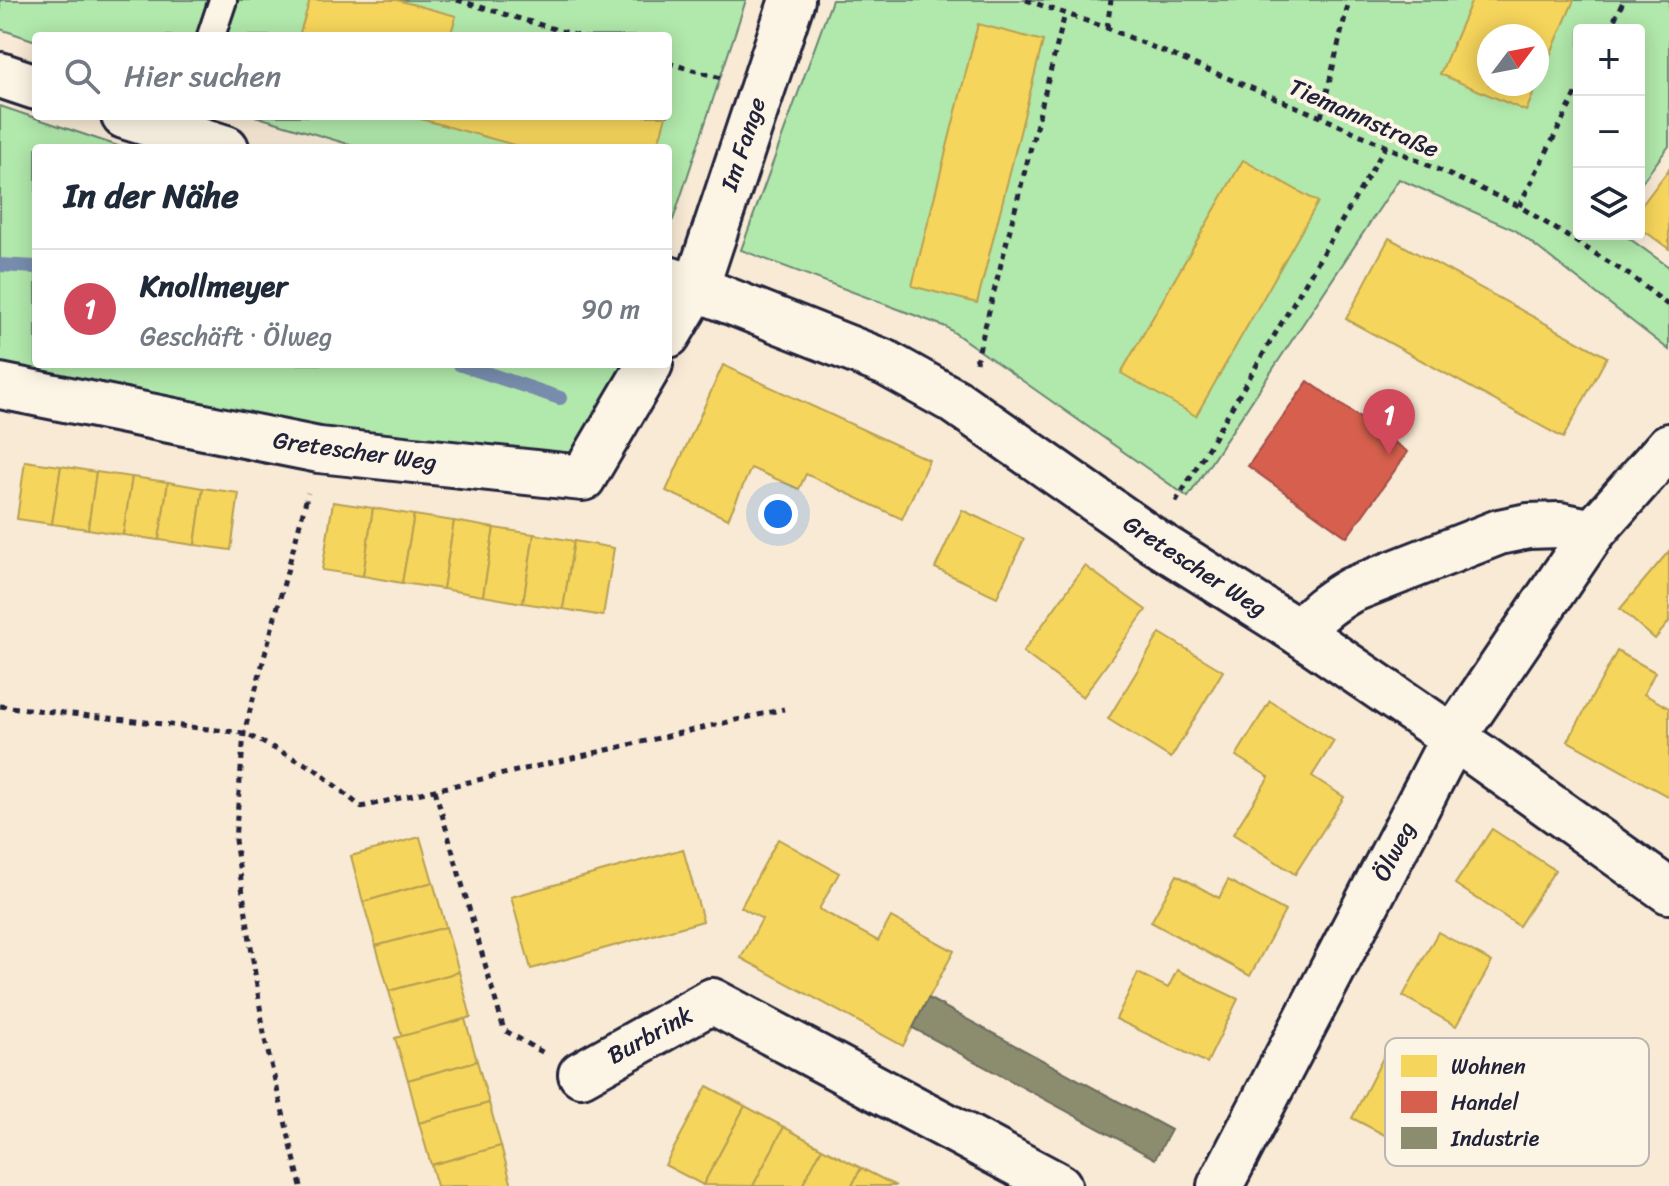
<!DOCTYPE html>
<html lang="de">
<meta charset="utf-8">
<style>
body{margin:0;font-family:Sriracha,sans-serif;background:#f2f2f3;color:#1f2937}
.controls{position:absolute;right:24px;top:24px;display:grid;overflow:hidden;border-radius:8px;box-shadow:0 4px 20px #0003}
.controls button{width:72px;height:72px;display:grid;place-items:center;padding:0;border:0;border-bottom:2px solid #e0e1e3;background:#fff;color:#1f2937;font:40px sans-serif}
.compass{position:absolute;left:1477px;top:24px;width:72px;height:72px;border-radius:50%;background:#fff;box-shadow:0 4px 20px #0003;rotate:58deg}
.you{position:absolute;left:778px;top:514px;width:28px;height:28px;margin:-20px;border:6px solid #fff;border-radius:50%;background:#1a73e8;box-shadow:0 0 0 12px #1a73e833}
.badge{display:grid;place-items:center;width:52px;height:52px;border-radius:50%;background:#d1495b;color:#fff;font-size:26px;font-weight:700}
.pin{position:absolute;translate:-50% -66px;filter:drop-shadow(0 2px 4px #0008)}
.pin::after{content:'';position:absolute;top:42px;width:28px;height:24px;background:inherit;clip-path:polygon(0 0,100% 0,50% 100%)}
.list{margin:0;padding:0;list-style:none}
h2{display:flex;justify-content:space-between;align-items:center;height:104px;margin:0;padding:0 32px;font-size:34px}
h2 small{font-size:26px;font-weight:400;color:#747a83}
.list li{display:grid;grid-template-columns:52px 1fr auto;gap:24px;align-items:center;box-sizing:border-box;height:120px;padding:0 32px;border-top:2px solid #e0e1e3}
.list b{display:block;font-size:30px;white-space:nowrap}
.list p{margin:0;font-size:26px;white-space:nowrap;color:#747a83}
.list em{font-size:26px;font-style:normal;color:#747a83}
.icon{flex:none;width:44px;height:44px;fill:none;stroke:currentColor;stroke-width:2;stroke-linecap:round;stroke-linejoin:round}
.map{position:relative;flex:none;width:1669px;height:1186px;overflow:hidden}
.search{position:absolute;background:#fff;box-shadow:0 4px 20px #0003;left:32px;top:32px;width:640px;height:88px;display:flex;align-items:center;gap:20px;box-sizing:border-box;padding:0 28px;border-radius:8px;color:#747a83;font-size:30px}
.panel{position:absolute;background:#fff;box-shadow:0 4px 20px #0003;left:32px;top:144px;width:640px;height:224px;border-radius:8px}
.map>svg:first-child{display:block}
.green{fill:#b1e8ab;stroke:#6a8573;stroke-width:2;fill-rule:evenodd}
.homes{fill:#f6d55c;stroke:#b69f52;stroke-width:2;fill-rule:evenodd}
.shops{fill:#d6604d;stroke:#a04d48;stroke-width:2}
.industry{fill:#8c8c6e;stroke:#6c6c5f;stroke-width:2}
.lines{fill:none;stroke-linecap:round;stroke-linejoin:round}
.stream{stroke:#788dad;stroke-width:14}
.lane-casing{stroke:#22223b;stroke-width:32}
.street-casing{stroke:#22223b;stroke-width:50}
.path{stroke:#22223b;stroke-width:5;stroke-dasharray:6 6;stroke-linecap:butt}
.lane{stroke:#fcf5e5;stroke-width:26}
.street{stroke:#fcf5e5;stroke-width:44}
.labels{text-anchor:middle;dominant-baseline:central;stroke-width:8;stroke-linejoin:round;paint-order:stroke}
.street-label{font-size:24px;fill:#22223b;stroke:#fcf5e5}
.key{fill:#fcf5e5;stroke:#bbb6b2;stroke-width:2}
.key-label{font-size:22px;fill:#22223b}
</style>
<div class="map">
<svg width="1669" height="1186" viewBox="0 0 1669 1186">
<rect width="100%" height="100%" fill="#f8ead5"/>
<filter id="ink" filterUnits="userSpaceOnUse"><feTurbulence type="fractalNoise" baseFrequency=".0125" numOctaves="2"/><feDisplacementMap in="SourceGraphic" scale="16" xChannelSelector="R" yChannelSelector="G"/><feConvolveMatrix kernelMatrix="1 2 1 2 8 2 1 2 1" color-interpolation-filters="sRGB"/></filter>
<g filter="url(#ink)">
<!-- green -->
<g class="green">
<polygon points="0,0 746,0 673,220 668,224 668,148 361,148 255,116 668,116 668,36 36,36 36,41 0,29"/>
<path d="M832,0h837v146l-30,40v-156h-60v204h44l46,33v83l-154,-120 -116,-51 -211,318 -242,-170 -205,-77zM1489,36h48v48h-48z"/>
<polygon points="0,106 124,148 36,148 36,364 626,364 572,457 316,426 0,365"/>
</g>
<!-- homes -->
<g class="homes">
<polygon points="310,0 397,0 456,16 451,33 460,36 299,36"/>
<path d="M1472,0h102l-48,111 -86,-37zM1489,36h48v48h-48z"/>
<polygon points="978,24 1043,41 977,303 912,286"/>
<polygon points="410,116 666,116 657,148 525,148"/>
<polygon points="1243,160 1318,202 1196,416 1121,373"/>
<polygon points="1669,169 1669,249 1639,227 1639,209"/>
<polygon points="1389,238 1607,357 1563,438 1346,319"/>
<polygon points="723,365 929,460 902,519 806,474 799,489 751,468 728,519 666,491"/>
<polygon points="25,461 61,466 52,524 17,519"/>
<polygon points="61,466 96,472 88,529 52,524"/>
<polygon points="96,472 132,477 123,535 88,529"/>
<polygon points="132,477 168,482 159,540 123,535"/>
<polygon points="168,482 203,488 195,545 159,540"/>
<polygon points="203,488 239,493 231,550 195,545"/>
<polygon points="333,502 373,508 363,576 322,570"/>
<polygon points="373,508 414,515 402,583 363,576"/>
<polygon points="962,510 1024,539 997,597 935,568"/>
<polygon points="414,515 454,521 443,589 402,583"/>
<polygon points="454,521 494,528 483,596 443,589"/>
<polygon points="494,528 534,534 523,603 483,596"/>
<polygon points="534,534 574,541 563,609 523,603"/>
<polygon points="574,541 614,548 603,616 563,609"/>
<polygon points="1669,551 1669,622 1655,639 1620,609"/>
<polygon points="1085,566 1146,610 1083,697 1023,652"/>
<polygon points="1160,633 1223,671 1171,758 1108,719"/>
<polygon points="1617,651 1655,672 1644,694 1669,708 1669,797 1568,741"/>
<polygon points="1270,701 1334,741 1312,776 1344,797 1295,874 1233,834 1269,777 1236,756"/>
<polygon points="1492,829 1555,870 1519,926 1455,884"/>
<polygon points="420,837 433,882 363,902 351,856"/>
<polygon points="778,839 839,873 819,909 878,941 891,917 954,951 903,1046 741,958 762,919 741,907"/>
<polygon points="683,849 703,921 531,969 511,897"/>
<polygon points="1177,875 1219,898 1228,880 1285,911 1250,976 1151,922"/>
<polygon points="433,882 446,927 376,946 363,902"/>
<polygon points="446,927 459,972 389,991 376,946"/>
<polygon points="1438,932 1492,962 1456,1026 1403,996"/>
<polygon points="1177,970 1238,999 1207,1063 1116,1019 1138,973 1168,988"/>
<polygon points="459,972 471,1017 402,1037 389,991"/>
<polygon points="465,1019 477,1061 408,1080 395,1038"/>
<polygon points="1388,1048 1455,1083 1419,1153 1352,1118"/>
<polygon points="477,1061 489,1103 419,1123 408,1080"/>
<polygon points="707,1086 745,1106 703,1185 665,1165"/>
<polygon points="489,1103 501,1146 431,1165 419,1123"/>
<polygon points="745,1106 784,1127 753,1186 703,1185"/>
<polygon points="784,1127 822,1148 802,1186 753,1186"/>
<polygon points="501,1146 512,1186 437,1186 431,1165"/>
<polygon points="822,1148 861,1168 852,1186 802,1186"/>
<polygon points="861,1168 896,1186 852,1186"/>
</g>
<!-- shops -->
<polygon class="shops" points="1308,381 1408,452 1347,537 1248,466"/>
<!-- industry -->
<polygon class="industry" points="928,998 1171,1130 1155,1159 913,1028"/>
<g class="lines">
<!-- stream -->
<g class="stream">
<polyline points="0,265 36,267"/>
<polyline points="459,364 560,398"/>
</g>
<defs>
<polyline id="lane" points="211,36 223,0"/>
<g id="street">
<polyline points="0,75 36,87"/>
<polyline points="124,116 226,148"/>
<polyline points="668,279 696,288 886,363 956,402 1154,541 1300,633 1480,756 1669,891"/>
<polyline points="668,335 696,288 792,0"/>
<polyline points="0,386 319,450 583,478 650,364"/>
<path d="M1300,633c14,-19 30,-31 51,-43l148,-58 29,-6 32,-1 33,7"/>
<polyline points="581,1074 712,1001 1059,1186"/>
<polyline points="1220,1186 1453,738 1593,532 1669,446"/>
</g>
</defs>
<!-- lane casing -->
<use href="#lane" class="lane-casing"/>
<!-- street casing -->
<use href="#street" class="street-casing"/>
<!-- path -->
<g class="path">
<polyline points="457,0 578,36"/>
<polyline points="1026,0 1107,28 1321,117 1519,206 1631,276 1669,306"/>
<polyline points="1107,28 1111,0"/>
<polyline points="1609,30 1624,0"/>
<polyline points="668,63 721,78"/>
<polyline points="1321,117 1349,0"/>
<polyline points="1519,206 1579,88"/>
<polyline points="976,362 1065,14"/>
<polyline points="1176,502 1386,146"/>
<polyline points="0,706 244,733 315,769 361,807 784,709"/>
<polyline points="435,790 504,1030 544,1053"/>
<polyline points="301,1186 265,1040 235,840 244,733 308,493"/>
</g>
<!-- lane -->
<use href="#lane" class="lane"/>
<!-- street -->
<use href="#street" class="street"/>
</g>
</g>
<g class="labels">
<!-- street labels -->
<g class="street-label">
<text transform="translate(1364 118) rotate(24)">Tiemannstraße</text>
<text transform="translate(743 144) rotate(-72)">Im Fange</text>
<text transform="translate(355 451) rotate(8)">Gretescher Weg</text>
<text transform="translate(1195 566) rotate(33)">Gretescher Weg</text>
<text transform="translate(1394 851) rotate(-63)">Ölweg</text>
<text transform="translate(650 1035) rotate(-29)">Burbrink</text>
</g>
</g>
<!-- legend -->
<rect x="1385" y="1038" width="264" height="128" rx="12" class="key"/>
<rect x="1401" y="1055" width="36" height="22" fill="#f6d55c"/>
<rect x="1401" y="1091" width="36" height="22" fill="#d6604d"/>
<rect x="1401" y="1127" width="36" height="22" fill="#8c8c6e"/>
<g class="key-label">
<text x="1451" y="1074">Wohnen</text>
<text x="1451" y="1110">Handel</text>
<text x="1451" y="1146">Industrie</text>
</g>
</svg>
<div class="controls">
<button>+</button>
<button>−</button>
<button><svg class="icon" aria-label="layers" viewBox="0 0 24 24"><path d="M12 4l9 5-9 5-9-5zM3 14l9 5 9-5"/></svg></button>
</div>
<svg class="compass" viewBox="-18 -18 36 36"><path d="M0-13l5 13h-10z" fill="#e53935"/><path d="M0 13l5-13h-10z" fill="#747a83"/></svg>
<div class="you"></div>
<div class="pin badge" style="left:1389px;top:455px">1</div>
<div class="search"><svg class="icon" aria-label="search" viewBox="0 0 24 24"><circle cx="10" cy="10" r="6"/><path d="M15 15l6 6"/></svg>Hier suchen</div>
<section class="panel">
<h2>In der Nähe<small></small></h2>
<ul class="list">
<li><span class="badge">1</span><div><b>Knollmeyer</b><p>Geschäft · Ölweg</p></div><em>90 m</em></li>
</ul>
</section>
</div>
